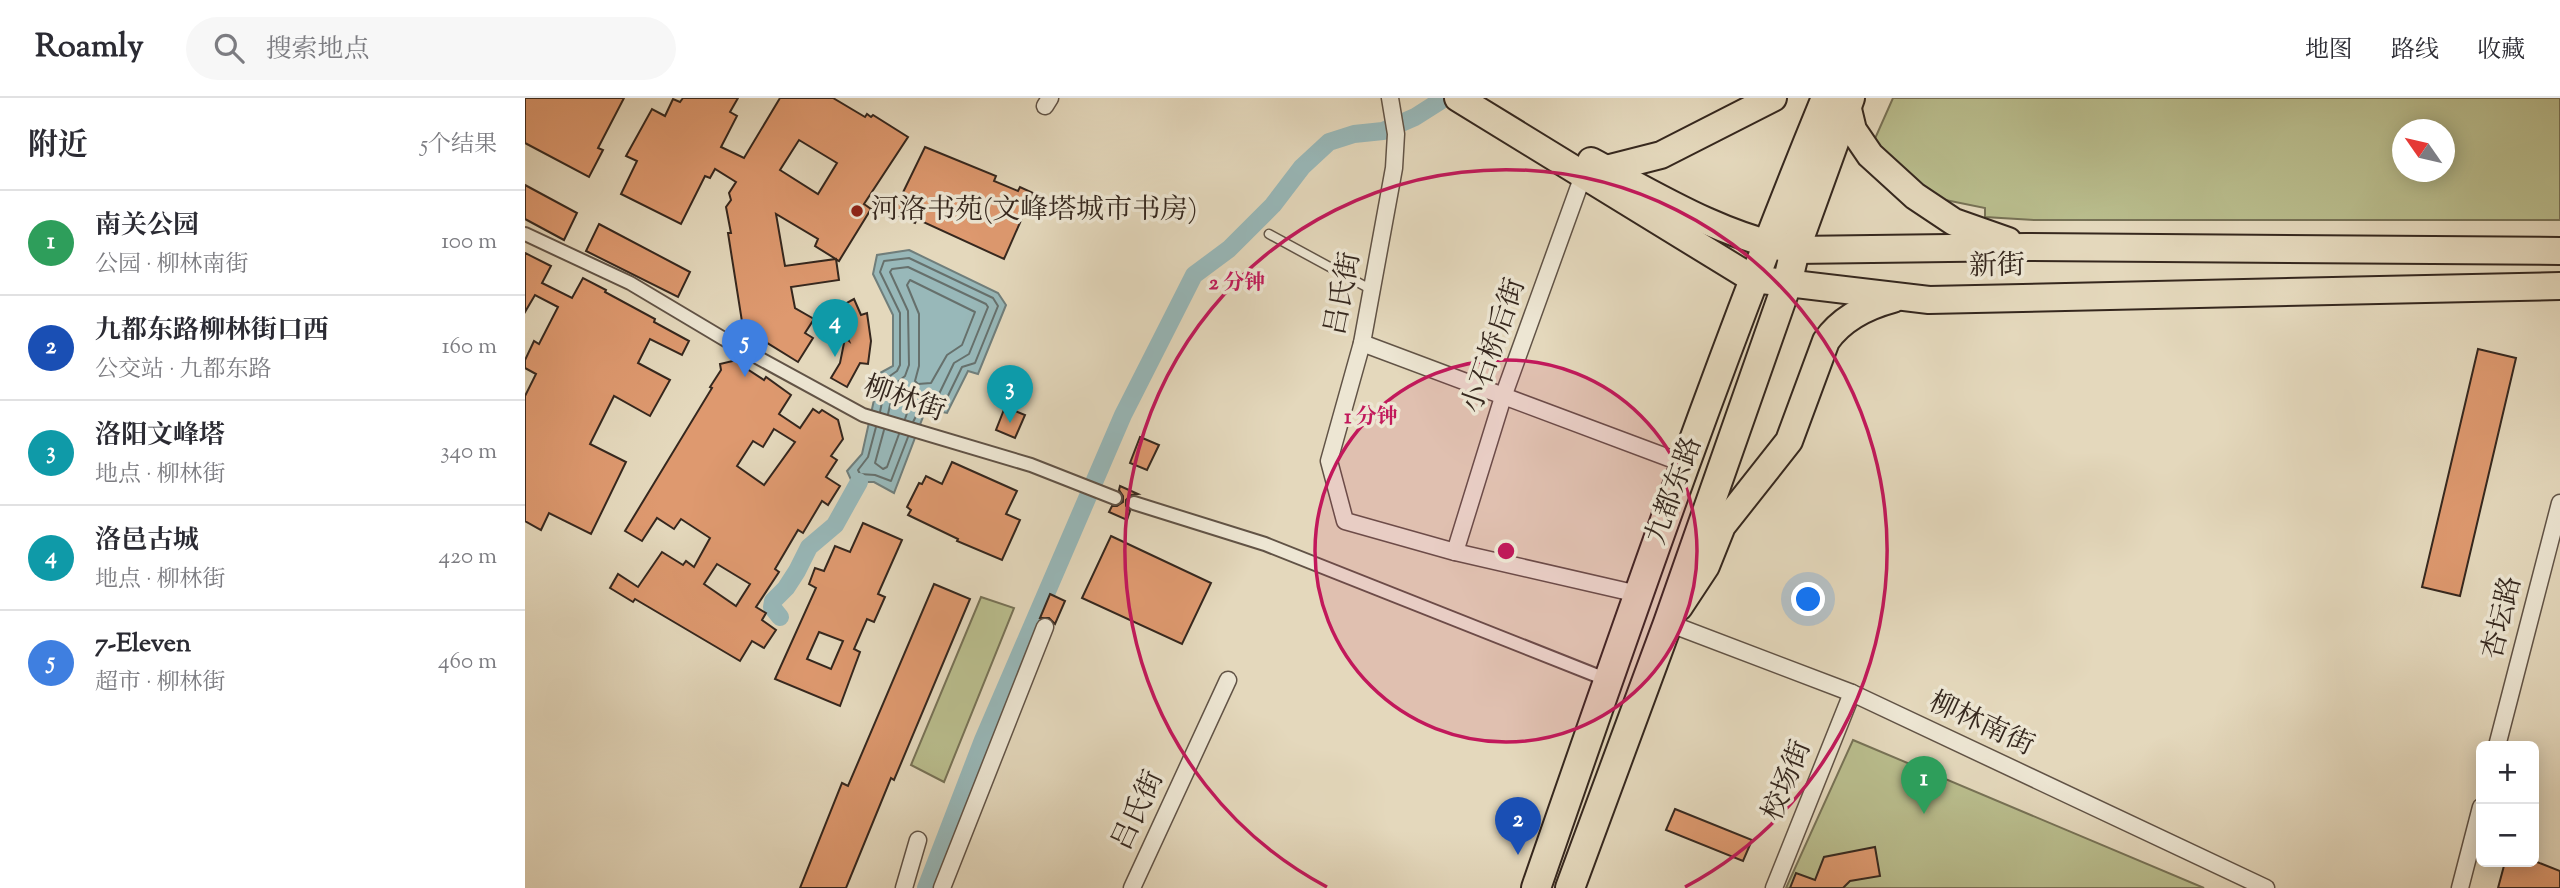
<!DOCTYPE html>
<html lang="zh">
<meta charset="utf-8">
<style>
body{margin:0;font-family:"Sorts Mill Goudy","Noto Serif SC",serif;background:#f7f7f7;color:#2b2b33}
.controls{position:absolute;right:21px;bottom:21px;display:grid;overflow:hidden;border-radius:10px;box-shadow:0 4px 18px #0003}
.controls button{width:63px;height:63px;display:grid;place-items:center;padding:0;border:0;border-bottom:2px solid #e1e1e2;background:#fff;color:#2b2b33;font:35px sans-serif}
.compass{position:absolute;left:1867px;top:21px;width:63px;height:63px;border-radius:50%;background:#fff;box-shadow:0 4px 18px #0003;rotate:304deg}
.you{position:absolute;left:1284px;top:502px;width:24px;height:24px;margin:-18px;border:5px solid #fff;border-radius:50%;background:#1a73e8;box-shadow:0 0 0 10px #1a73e833}
.badge{display:grid;place-items:center;width:46px;height:46px;border-radius:50%;background:#7c3aed;color:#fff;font-size:23px;font-weight:700}
.pin{position:absolute;translate:-50% -58px;filter:drop-shadow(0 2px 4px #0008)}
.pin::after{content:'';position:absolute;top:37px;width:24px;height:21px;background:inherit;clip-path:polygon(0 0,100% 0,50% 100%)}
.list{margin:0;padding:0;list-style:none}
h2{display:flex;justify-content:space-between;align-items:center;height:91px;margin:0;padding:0 28px;font-size:30px}
h2 small{font-size:23px;font-weight:400;color:#7c7c81}
.list li{display:grid;grid-template-columns:46px 1fr auto;gap:21px;align-items:center;box-sizing:border-box;height:105px;padding:0 28px;border-top:2px solid #e1e1e2}
.list b{display:block;font-size:26px;white-space:nowrap}
.list p{margin:0;font-size:23px;white-space:nowrap;color:#7c7c81}
.list em{font-size:23px;font-style:normal;color:#7c7c81}
.icon{flex:none;width:38px;height:38px;fill:none;stroke:currentColor;stroke-width:2;stroke-linecap:round;stroke-linejoin:round}
.map{position:relative;flex:none;width:2035px;height:790px;overflow:hidden}
header{display:flex;align-items:center;gap:42px;box-sizing:border-box;height:98px;padding:0 35px;background:#fff;border-bottom:2px solid #e1e1e2}
header strong{font-size:33px}
nav{display:flex;gap:38px;margin-inline-start:auto;font-size:24px}
.search{width:490px;height:63px;background:#f7f7f7;display:flex;align-items:center;gap:18px;box-sizing:border-box;padding:0 24px;border-radius:38px;color:#7c7c81;font-size:26px}
main{display:flex}
aside{flex:1;background:#fff}
.map>svg:first-child{display:block}
.green{fill:#b9bd8d;stroke:#777256;stroke-width:2;fill-rule:evenodd}
.water{fill:#98b8b9;stroke:#707e7b;stroke-width:2}
.lines{fill:none;stroke-linecap:round;stroke-linejoin:round}
.shore{stroke:#66706c;stroke-width:2}
.canal{stroke:#98b8b9;stroke-width:18}
.building{fill:#de996f;stroke:#35271e;stroke-width:2;fill-rule:evenodd}
.service-casing{stroke:#615346;stroke-width:11}
.pedestrian-casing{stroke:#615346;stroke-width:16}
.minor-casing{stroke:#615346;stroke-width:19}
.primary-casing{stroke:#35271e;stroke-width:30}
.trunk-casing{stroke:#35271e;stroke-width:32}
.service{stroke:#ede6d3;stroke-width:8}
.pedestrian{stroke:#ede6d3;stroke-width:12}
.minor{stroke:#ede6d3;stroke-width:16}
.primary{stroke:#e4d8bc;stroke-width:26}
.trunk{stroke:#e4d8bc;stroke-width:28}
.ring{fill:none;stroke:#c2185b;stroke-width:3.5}
.poi-dot{fill:#8f2418;stroke:#ede6d3;stroke-width:2.5}
.labels{text-anchor:middle;dominant-baseline:central;stroke-width:7;stroke-linejoin:round;paint-order:stroke}
.poi-label{font-size:28px;fill:#35271e;stroke:#ede6d3;text-anchor:start}
.street-label{font-size:28px;fill:#35271e;stroke:#ede6d3}
.centre{fill:#c2185b;stroke:#ede6d3;stroke-width:3.5}
.ring-label{font-size:21px;text-anchor:middle;font-weight:bold;fill:#c2185b;stroke:#ede6d3;stroke-width:7;stroke-linejoin:round;paint-order:stroke}
</style>
<header>
<strong>Roamly</strong>
<div class="search"><svg class="icon" aria-label="search" viewBox="0 0 24 24"><circle cx="10" cy="10" r="6"/><path d="M15 15l6 6"/></svg>搜索地点</div>
<nav><a>地图</a><a>路线</a><a>收藏</a></nav>
</header>
<main>
<aside>
<h2>附近<small>5个结果</small></h2>
<ul class="list">
<li><span class="badge" style="background:#2e9e5b">1</span><div><b>南关公园</b><p>公园 · 柳林南街</p></div><em>100 m</em></li>
<li><span class="badge" style="background:#1a4fb4">2</span><div><b>九都东路柳林街口西</b><p>公交站 · 九都东路</p></div><em>160 m</em></li>
<li><span class="badge" style="background:#0f9aa8">3</span><div><b>洛阳文峰塔</b><p>地点 · 柳林街</p></div><em>340 m</em></li>
<li><span class="badge" style="background:#0f9aa8">4</span><div><b>洛邑古城</b><p>地点 · 柳林街</p></div><em>420 m</em></li>
<li><span class="badge" style="background:#3f7fe0">5</span><div><b>7-Eleven</b><p>超市 · 柳林街</p></div><em>460 m</em></li>
</ul>
</aside>
<div class="map">
<svg width="2035" height="790" viewBox="0 0 2035 790">
<rect width="100%" height="100%" fill="#e4d8bc"/>
<filter id="stains"><feTurbulence type="fractalNoise" baseFrequency=".00286" numOctaves="4"/><feColorMatrix values="0 0 0 0 .2 0 0 0 0 .09 0 0 0 0 .02 0 0 0 .5 -.17"/></filter>
<radialGradient id="worn" r=".72"><stop offset=".6" stop-color="#630" stop-opacity="0"/><stop offset="1" stop-color="#630" stop-opacity=".3"/></radialGradient>
<!-- green -->
<g class="green">
<path d="M1368,0h667v122h-526l-49,-3v-9l-59,-12 -53,-53zM1878,32h42v42h-42z"/>
<polygon points="456,499 489,510 419,684 386,667"/>
<polygon points="1328,642 1679,790 1261,790"/>
</g>
<!-- water -->
<polygon class="water" points="384,152 473,195 481,207 453,276 443,273 422,315 401,311 369,395 349,384 327,384 322,373 337,356 355,275 368,268 368,217 348,176 352,157"/>
<g class="lines">
<!-- shore -->
<g class="shore">
<polygon points="385,182 450,214 437,247 422,257 406,285 393,286 390,283 394,268 394,216 382,187"/>
<polyline points="355,314 362,280 372,273 375,267 375,215 355,174 359,163 384,160 468,200 473,208 450,265 437,269 419,306 398,305 388,324"/>
<path d="M363,316l7,-30 10,-8 4,-11 -1,-54 -18,-39 2,-3 16,-2 78,37 2,3 -19,47 -15,9 -15,31c-25,0 -26,2 -34,25"/>
<polyline points="351,329 343,359 333,372 335,376 350,377 366,383 383,339"/>
<polyline points="359,332 350,365 358,371 362,369 374,336"/>
</g>
<!-- canal -->
<g class="canal">
<polyline points="255,519 247,509 248,503 261,490 272,473 284,449 310,427 334,384"/>
<polyline points="401,790 458,642 598,317 669,177 704,151 748,107 777,69 804,44 829,36 858,33 890,19 920,0"/>
</g>
</g>
<!-- building -->
<g class="building">
<polygon points="0,0 99,0 73,50 78,52 64,79 0,45"/>
<path d="M158,0h55l-8,14 7,4 -16,31 23,11 36,-60h53l32,19 2,-3 4,3 2,-2 35,22 -44,67 7,5 -32,52 -24,-15 3,-7 -42,-25 9,52 51,-7 3,21 -48,7 4,21 19,11 -9,14 8,5 -15,24 -55,-34 -15,-95h3l-5,-26 5,-7 -2,-7 7,-11 -21,-13 -5,9 -5,-2 -24,48 -60,-30 16,-33 -11,-5 26,-47 13,7 8,-17 7,3zM274,42l38,23 -19,31 -38,-24z"/>
<polygon points="400,49 471,78 469,83 493,93 495,89 508,95 479,161 392,121 390,125 368,115"/>
<polygon points="0,87 52,115 39,142 0,121"/>
<polygon points="74,126 165,174 153,199 61,153"/>
<polygon points="0,155 26,168 17,185 47,200 58,180 81,192 80,194 130,221 129,224 164,243 157,257 125,241 113,265 145,282 125,318 89,298 65,346 101,364 66,436 24,415 16,432 0,423 0,298 11,276 0,270 0,262 9,243 14,246 33,209 10,197 0,214"/>
<polygon points="329,201 336,217 342,215 346,243 343,266 335,265 322,289 306,280 315,265 320,240 324,243 315,221 316,208"/>
<polygon points="1953,251 1991,260 1935,498 1897,489"/>
<path d="M216,261v6l23,15 2,-3 25,18 -12,19 21,14 13,-19 6,4 3,-3 16,10 5,19 -12,17 6,4 -11,17 14,9 -12,19 -6,-4 -19,32 -5,-3 -23,39 4,3 -23,35 10,6 -4,7 14,10 -12,18 -12,-7 -12,20 -105,-62 -2,3 -23,-14 8,-14 20,13 24,-35 21,13 3,-4 8,6 16,-29 -29,-19 -7,10 -17,-11 -15,23 -17,-10 87,-143 -2,-1 11,-17 -1,-6zM249,331l21,13 -31,43 -27,-19 16,-25 10,6zM192,466l33,20 -14,22 -32,-22z"/>
<polygon points="480,309 500,317 490,340 471,332"/>
<polygon points="615,339 634,347 622,372 605,365"/>
<polygon points="427,364 492,393 481,416 495,422 477,462 432,443 433,441 383,417 386,412 382,409 394,385 397,386 401,378 417,386"/>
<polygon points="595,388 613,396 606,397 601,402 601,408 605,413 602,422 584,414 587,408 592,408 598,404 598,398 594,392"/>
<path d="M338,425l39,17 -24,54 7,3 -11,25 -7,-3 -13,30 6,3 -20,54 -65,-27 41,-91 -7,-4 6,-16 9,3 11,-25 15,6zM294,534l24,9 -12,28 -24,-10z"/>
<polygon points="586,438 686,485 657,546 557,500"/>
<polygon points="409,486 445,501 369,682 366,680 321,790 275,790 317,685 323,688"/>
<polygon points="525,496 540,503 530,526 524,520 515,520"/>
<polygon points="1150,711 1227,742 1218,763 1141,732"/>
<polygon points="1350,749 1355,778 1325,783 1318,790 1265,790 1271,775 1290,782 1299,759"/>
<polygon points="1980,764 2012,764 2035,773 2035,790 1973,790"/>
</g>
<g class="lines">
<defs>
<polyline id="service" points="744,136 847,192"/>
<g id="pedestrian">
<polyline points="0,136 105,185 199,241 338,317 506,367 590,400"/>
<polyline points="609,405 740,446 1083,582"/>
</g>
<g id="minor">
<polyline points="865,0 871,36 869,70 837,245 804,363 820,423 930,454 1113,496"/>
<polyline points="520,8 525,0"/>
<polyline points="837,245 1160,366"/>
<polyline points="930,454 978,299 1060,72"/>
<polyline points="1143,525 1327,595 1741,790"/>
<polyline points="1972,648 2035,405"/>
<polyline points="379,790 393,742"/>
<polyline points="417,790 520,529"/>
<polyline points="607,790 703,582"/>
<polyline points="1249,790 1327,595"/>
<polyline points="1935,790 1956,709"/>
</g>
<g id="primary">
<polyline points="933,0 1228,181 1404,202 2035,188"/>
<polyline points="1322,7 1328,32 1345,57 1390,98 1429,124 1483,143"/>
<path d="M1066,63c66,35 130,75 204,89l231,-3 534,4"/>
<polyline points="1081,71 1136,57 1248,0"/>
<path d="M1154,509l27,-41 16,-40 67,-85 37,-100c16,-23 41,-35 67,-42"/>
</g>
<g id="trunk">
<path d="M1011,790c92,-265 183,-530 290,-790"/>
<polyline points="1045,790 1143,525 1262,186 1270,152 1325,0"/>
</g>
</defs>
<!-- service casing -->
<use href="#service" class="service-casing"/>
<!-- pedestrian casing -->
<use href="#pedestrian" class="pedestrian-casing"/>
<!-- minor casing -->
<use href="#minor" class="minor-casing"/>
<!-- primary casing -->
<use href="#primary" class="primary-casing"/>
<!-- trunk casing -->
<use href="#trunk" class="trunk-casing"/>
<!-- service -->
<use href="#service" class="service"/>
<!-- pedestrian -->
<use href="#pedestrian" class="pedestrian"/>
<!-- minor -->
<use href="#minor" class="minor"/>
<!-- primary -->
<use href="#primary" class="primary"/>
<!-- trunk -->
<use href="#trunk" class="trunk"/>
</g>
<!-- distance rings -->
<circle cx="981" cy="453" r="191" fill="#c2185b" fill-opacity=".12"/>
<g class="ring">
<circle cx="981" cy="453" r="191"/>
<path d="M802 789A381 381 0 1 1 1160 789"/>
</g>
<!-- markers -->
<circle class="poi-dot" cx="332" cy="113" r="7"/>
<g class="labels">
<!-- poi labels -->
<g class="poi-label">
<text x="346" y="113">河洛书苑(文峰塔城市书房)</text>
</g>
<!-- street labels -->
<g class="street-label">
<text transform="translate(1472 169) rotate(-1)">新街</text>
<text transform="translate(819 196) rotate(-79)">吕氏街</text>
<text transform="translate(970 248) rotate(-71)">小石桥后街</text>
<text transform="translate(379 302) rotate(19)">柳林街</text>
<text transform="translate(1150 393) rotate(-70)">九都东路</text>
<text transform="translate(1978 520) rotate(-76)">杏坛路</text>
<text transform="translate(1456 627) rotate(25)">柳林南街</text>
<text transform="translate(1263 683) rotate(-68)">校场街</text>
<text transform="translate(614 713) rotate(-65)">吕氏街</text>
</g>
</g>
<circle cx="981" cy="453" r="10" class="centre"/>
<g class="ring-label">
<text x="712" y="191">2 分钟</text>
<text x="846" y="325">1 分钟</text>
</g>
<rect width="100%" height="100%" filter="url(#stains)"/>
<rect width="100%" height="100%" fill="url(#worn)"/>
</svg>
<div class="controls">
<button>+</button>
<button>−</button>
</div>
<svg class="compass" viewBox="-18 -18 36 36"><path d="M0-13l5 13h-10z" fill="#e53935"/><path d="M0 13l5-13h-10z" fill="#7c7c81"/></svg>
<div class="you"></div>
<div class="pin badge" style="left:1399px;top:716px;background:#2e9e5b">1</div>
<div class="pin badge" style="left:993px;top:757px;background:#1a4fb4">2</div>
<div class="pin badge" style="left:485px;top:325px;background:#0f9aa8">3</div>
<div class="pin badge" style="left:310px;top:259px;background:#0f9aa8">4</div>
<div class="pin badge" style="left:220px;top:279px;background:#3f7fe0">5</div>
</div>
</main>
